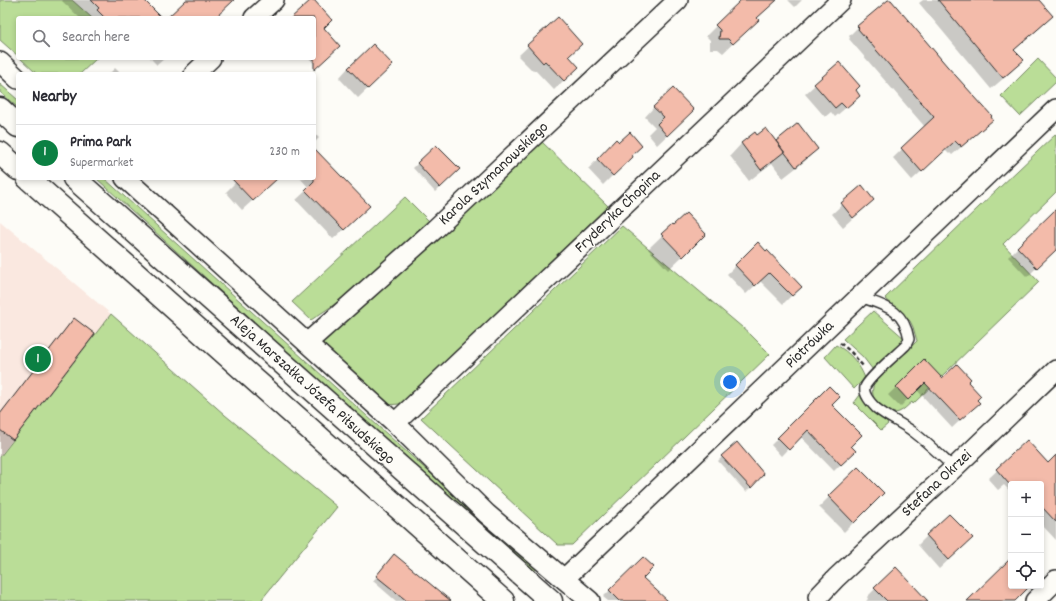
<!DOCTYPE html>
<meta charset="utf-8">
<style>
body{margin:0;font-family:Dekko,sans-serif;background:#f7f7f7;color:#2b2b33}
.controls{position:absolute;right:12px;bottom:12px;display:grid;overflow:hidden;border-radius:4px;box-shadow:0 2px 6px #0003}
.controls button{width:36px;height:36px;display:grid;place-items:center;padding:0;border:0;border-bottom:1px solid #e1e1e2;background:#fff;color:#2b2b33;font:20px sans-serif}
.you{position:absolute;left:730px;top:382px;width:14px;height:14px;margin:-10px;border:3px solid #fff;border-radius:50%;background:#1a73e8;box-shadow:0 0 0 6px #1a73e833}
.badge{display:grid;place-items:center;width:26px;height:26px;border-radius:50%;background:#0b8043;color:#fff;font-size:13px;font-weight:700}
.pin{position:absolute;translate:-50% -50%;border:2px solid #fff;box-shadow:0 1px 4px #0006}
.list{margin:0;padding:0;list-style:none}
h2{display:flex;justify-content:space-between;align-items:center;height:52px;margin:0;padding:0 16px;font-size:17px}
h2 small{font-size:13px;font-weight:400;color:#7c7c81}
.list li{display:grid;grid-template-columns:26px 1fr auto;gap:12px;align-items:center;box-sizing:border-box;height:56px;padding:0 16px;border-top:1px solid #e1e1e2}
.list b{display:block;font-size:15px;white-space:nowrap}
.list p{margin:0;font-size:13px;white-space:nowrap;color:#7c7c81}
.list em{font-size:13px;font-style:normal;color:#7c7c81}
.icon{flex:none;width:22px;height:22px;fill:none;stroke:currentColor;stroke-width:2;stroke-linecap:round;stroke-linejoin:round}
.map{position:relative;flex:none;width:1056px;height:601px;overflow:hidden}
.search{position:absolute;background:#fff;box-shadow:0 2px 6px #0003;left:16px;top:16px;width:300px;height:44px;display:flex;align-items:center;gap:10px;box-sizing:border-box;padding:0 14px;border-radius:4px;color:#7c7c81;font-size:15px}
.panel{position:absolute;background:#fff;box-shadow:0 2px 6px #0003;left:16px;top:72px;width:300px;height:108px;border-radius:4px}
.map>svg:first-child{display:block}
.built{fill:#fae8e0}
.green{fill:#badd97;stroke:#728461}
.shadow{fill:#0003}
.building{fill:#f3bbaa;stroke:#2b2b2b}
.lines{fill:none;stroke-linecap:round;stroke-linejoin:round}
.service-casing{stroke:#2b2b2b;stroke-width:12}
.minor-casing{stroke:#2b2b2b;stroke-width:22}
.secondary-casing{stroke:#2b2b2b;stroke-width:25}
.path{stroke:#2b2b2b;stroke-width:2.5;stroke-dasharray:4 3;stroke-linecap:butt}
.service{stroke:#fdfcf7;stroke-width:9}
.minor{stroke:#fdfcf7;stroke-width:19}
.secondary{stroke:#fdfcf7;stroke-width:22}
.labels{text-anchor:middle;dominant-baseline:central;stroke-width:3;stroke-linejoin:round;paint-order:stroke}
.street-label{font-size:16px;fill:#2b2b2b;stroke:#fdfcf7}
</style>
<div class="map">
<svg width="1056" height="601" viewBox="0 0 1056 601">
<rect width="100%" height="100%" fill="#fdfcf7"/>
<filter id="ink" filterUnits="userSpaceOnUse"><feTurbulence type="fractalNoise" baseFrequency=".025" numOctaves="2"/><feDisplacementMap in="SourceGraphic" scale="8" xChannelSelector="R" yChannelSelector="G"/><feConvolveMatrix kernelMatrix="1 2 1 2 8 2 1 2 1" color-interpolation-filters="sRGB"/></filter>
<g filter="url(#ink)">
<!-- built -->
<polygon class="built" points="0,221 111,314 0,457"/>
<!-- green -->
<g class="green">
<polygon points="0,0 72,0 92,18 18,18 18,56 0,40"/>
<polygon points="20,58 97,58 80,74 37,74"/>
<polygon points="1038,59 1056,78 1056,82 1020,116 1001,96"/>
<polygon points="0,84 18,100 18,108 0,92"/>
<path d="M1056,134v58l-53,52 36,38 -126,122 -1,-2c-4,3 -8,8 -13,10 -10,4 -24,-7 -26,-17 -1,-4 0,-8 1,-13l43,-41 -4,-14 -3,-6 -25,-23 94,-91z"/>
<polygon points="541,141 608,206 409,397 399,404 388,405 318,341 487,194"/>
<polygon points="96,178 104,178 430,473 539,567 534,571 421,474"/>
<polygon points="405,197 429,221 403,248 356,290 311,320 292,302"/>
<polygon points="622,226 749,333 770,354 572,545 558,545 421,418"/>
<polygon points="873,311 905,339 873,370 863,357 843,339"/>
<polygon points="111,314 225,415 337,507 262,599 263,601 0,601 0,457"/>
<path d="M836,345c14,7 24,20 29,33l-11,11 -29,-32z"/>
<polygon points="860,395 888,424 881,430 854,403"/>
</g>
<!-- shadow -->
<g class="shadow">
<polygon points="63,0 142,0 161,18 80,18 62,1"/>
<polygon points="313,0 323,28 317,67 309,58 314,58 314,18 293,18"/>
<polygon points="745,0 776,0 756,19 748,29 723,53 718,49 710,49 710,40 706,36 740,2"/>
<polygon points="788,0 802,0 795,7"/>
<polygon points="923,0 1038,0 1052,16 1040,28 1014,50 1022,60 1011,72 991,89 919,3"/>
<polygon points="558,18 568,56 568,76 554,90 535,70 533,71 518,56"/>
<polygon points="858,27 982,129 952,155 950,153 949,154 945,150 912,180 893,158 925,127 849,39 850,38 849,36"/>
<polygon points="150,58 165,58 157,65"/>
<polygon points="115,68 121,74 109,74"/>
<polygon points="348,68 382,75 358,98 339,78"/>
<polygon points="815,85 855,90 849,105 835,117 831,112 825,117 805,94"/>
<polygon points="654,107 683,120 657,145 648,134 655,127 645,117"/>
<polygon points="798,125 817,149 805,161 783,178 772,163 749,181 730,156 741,144 755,134 757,137 775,142"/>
<polygon points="314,133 319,138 314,143"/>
<polygon points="616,140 631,156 622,166 603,185 588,169"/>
<polygon points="436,146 459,169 435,192 413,168"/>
<polygon points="314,149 359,216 333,239 296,200 309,188 300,178 314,178"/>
<polygon points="240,178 271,178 262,192 242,210 226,192"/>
<polygon points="861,187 873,200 843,227 832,214"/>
<polygon points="1056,210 1056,249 1027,277 1008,257"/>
<polygon points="672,226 691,248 668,270 648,249"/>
<polygon points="758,244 800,287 783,304 760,281 746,294 727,274"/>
<polygon points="69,324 94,335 0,456 0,414"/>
<polygon points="924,361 942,379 966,382 976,400 970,411 952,428 917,390 900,407 888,395"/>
<polygon points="829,387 831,405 849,446 854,451 834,471 800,436 781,456 771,445"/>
<polygon points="1027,442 1056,482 1056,540 1041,524 1041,484 1011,484 1011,492 1004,485 998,490 988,479"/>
<polygon points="722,457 763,474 746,492 718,461"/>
<polygon points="858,468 883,493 844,532 819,507"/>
<polygon points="927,536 961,548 939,569 918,545"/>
<polygon points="643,558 642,578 666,601 608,601 603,597"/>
<polygon points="390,560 449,601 396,601 373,581"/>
<polygon points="896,568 921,601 866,601 868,599 867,597"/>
</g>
<!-- building -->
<g class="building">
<polygon points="91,0 144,0 162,18 105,18 97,10 99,8"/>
<polygon points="186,0 234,0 215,18 167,18"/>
<polygon points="311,0 314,0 332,20 324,28 340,46 314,70 314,18 291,18"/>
<polygon points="741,0 777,0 757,18 759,20 733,44 728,39 719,39 720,30 715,25"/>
<polygon points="888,0 891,0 947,66 992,116 991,117 993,120 961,147 960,144 959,145 955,141 922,172 901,148 934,117 858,29 859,28 857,26"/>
<polygon points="938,0 1039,0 1053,16 1014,50 1024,60 1003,78"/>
<polygon points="558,17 582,44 569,56 579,67 564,81 545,61 543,63 527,45"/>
<polygon points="373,44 393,65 368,89 348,68"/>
<polygon points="839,62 860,86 856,90 860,96 846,108 841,103 835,108 814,84"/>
<polygon points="673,88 694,110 667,136 657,124 664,117 653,107"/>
<polygon points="798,123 818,149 796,167 776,141"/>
<polygon points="766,128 784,152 761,170 741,143 755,132 757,135"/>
<polygon points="630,132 642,146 632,155 633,157 613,176 597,159 616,139 619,142"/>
<polygon points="436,145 460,169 440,188 417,163"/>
<polygon points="314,148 370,206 344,230 305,190 314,181"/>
<polygon points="231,178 278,178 253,201"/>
<polygon points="862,185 874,200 853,218 841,203"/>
<polygon points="1056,209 1056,250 1037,268 1017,247"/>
<polygon points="686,213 706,234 683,257 661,234 672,224 673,225"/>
<polygon points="758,242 766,251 767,250 802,287 792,296 769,273 755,286 735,265"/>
<polygon points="74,318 95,334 13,440 0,430 0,414"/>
<polygon points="924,359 942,378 957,364 971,379 968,382 981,396 977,400 980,403 960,420 925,383 908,400 896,387"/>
<polygon points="829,386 840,397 832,405 862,435 851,446 856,451 841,465 808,430 789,450 777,438"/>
<polygon points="1027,440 1048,463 1056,455 1056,522 1041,506 1041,484 1009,484 996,469"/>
<polygon points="737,442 764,474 751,488 721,456"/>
<polygon points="858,467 884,493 854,523 828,496"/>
<polygon points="949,514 973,538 949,560 926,535"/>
<polygon points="394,554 451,601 407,601 376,576"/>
<polygon points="643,557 654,567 643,578 668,601 620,601 609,590"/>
<polygon points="1011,558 1011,586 1030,586 1015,601 967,601"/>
<polygon points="896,567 928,601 887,601 874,588"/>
</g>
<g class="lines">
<defs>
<path id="service" d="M860,297c25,9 44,12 49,42l-3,6c-8,8 -38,33 -41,42 -2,7 6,16 11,21 11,9 25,15 36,23 15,11 28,24 42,37"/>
<g id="minor">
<polyline points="254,18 274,0"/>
<polyline points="0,62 18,79"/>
<polyline points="194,74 211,58"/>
<polyline points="125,178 395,423 487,514 590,601"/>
<polyline points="307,343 434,230 678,0"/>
<polyline points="395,423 841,0"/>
<polyline points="564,579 1056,109"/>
<polyline points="818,597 836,578 954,468 1056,370"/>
<polyline points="1035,601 1056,580"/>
</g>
<g id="secondary">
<polyline points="0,109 18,126"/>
<polyline points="0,153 18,169"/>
<polyline points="28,178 503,601"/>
<polyline points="74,178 551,601"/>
</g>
</defs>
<!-- service casing -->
<use href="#service" class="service-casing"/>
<!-- minor casing -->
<use href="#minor" class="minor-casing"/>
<!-- secondary casing -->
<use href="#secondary" class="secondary-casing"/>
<!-- path -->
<polyline class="path" points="840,343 850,351 863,366"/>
<!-- service -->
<use href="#service" class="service"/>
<!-- minor -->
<use href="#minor" class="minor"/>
<!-- secondary -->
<use href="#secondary" class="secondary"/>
</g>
</g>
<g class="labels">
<!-- street labels -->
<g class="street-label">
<text transform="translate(494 174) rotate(-43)">Karola Szymanowskiego</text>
<text transform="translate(618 212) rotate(-44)">Fryderyka Chopina</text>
<text transform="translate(810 345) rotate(-44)">Piotrówka</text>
<text transform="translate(312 390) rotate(42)">Aleja Marszałka Józefa Piłsudskiego</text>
<text transform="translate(937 484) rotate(-43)">Stefana Okrzei</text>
</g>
</g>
</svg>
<div class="controls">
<button>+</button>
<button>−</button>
<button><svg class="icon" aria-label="locate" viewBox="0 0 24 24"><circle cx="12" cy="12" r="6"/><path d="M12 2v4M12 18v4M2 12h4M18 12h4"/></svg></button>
</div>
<div class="you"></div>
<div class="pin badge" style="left:38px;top:359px">1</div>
<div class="search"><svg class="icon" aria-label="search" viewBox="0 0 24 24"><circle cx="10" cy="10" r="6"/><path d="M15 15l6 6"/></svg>Search here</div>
<section class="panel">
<h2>Nearby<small></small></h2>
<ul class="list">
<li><span class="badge">1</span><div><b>Prima Park</b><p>Supermarket</p></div><em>230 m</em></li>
</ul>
</section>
</div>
